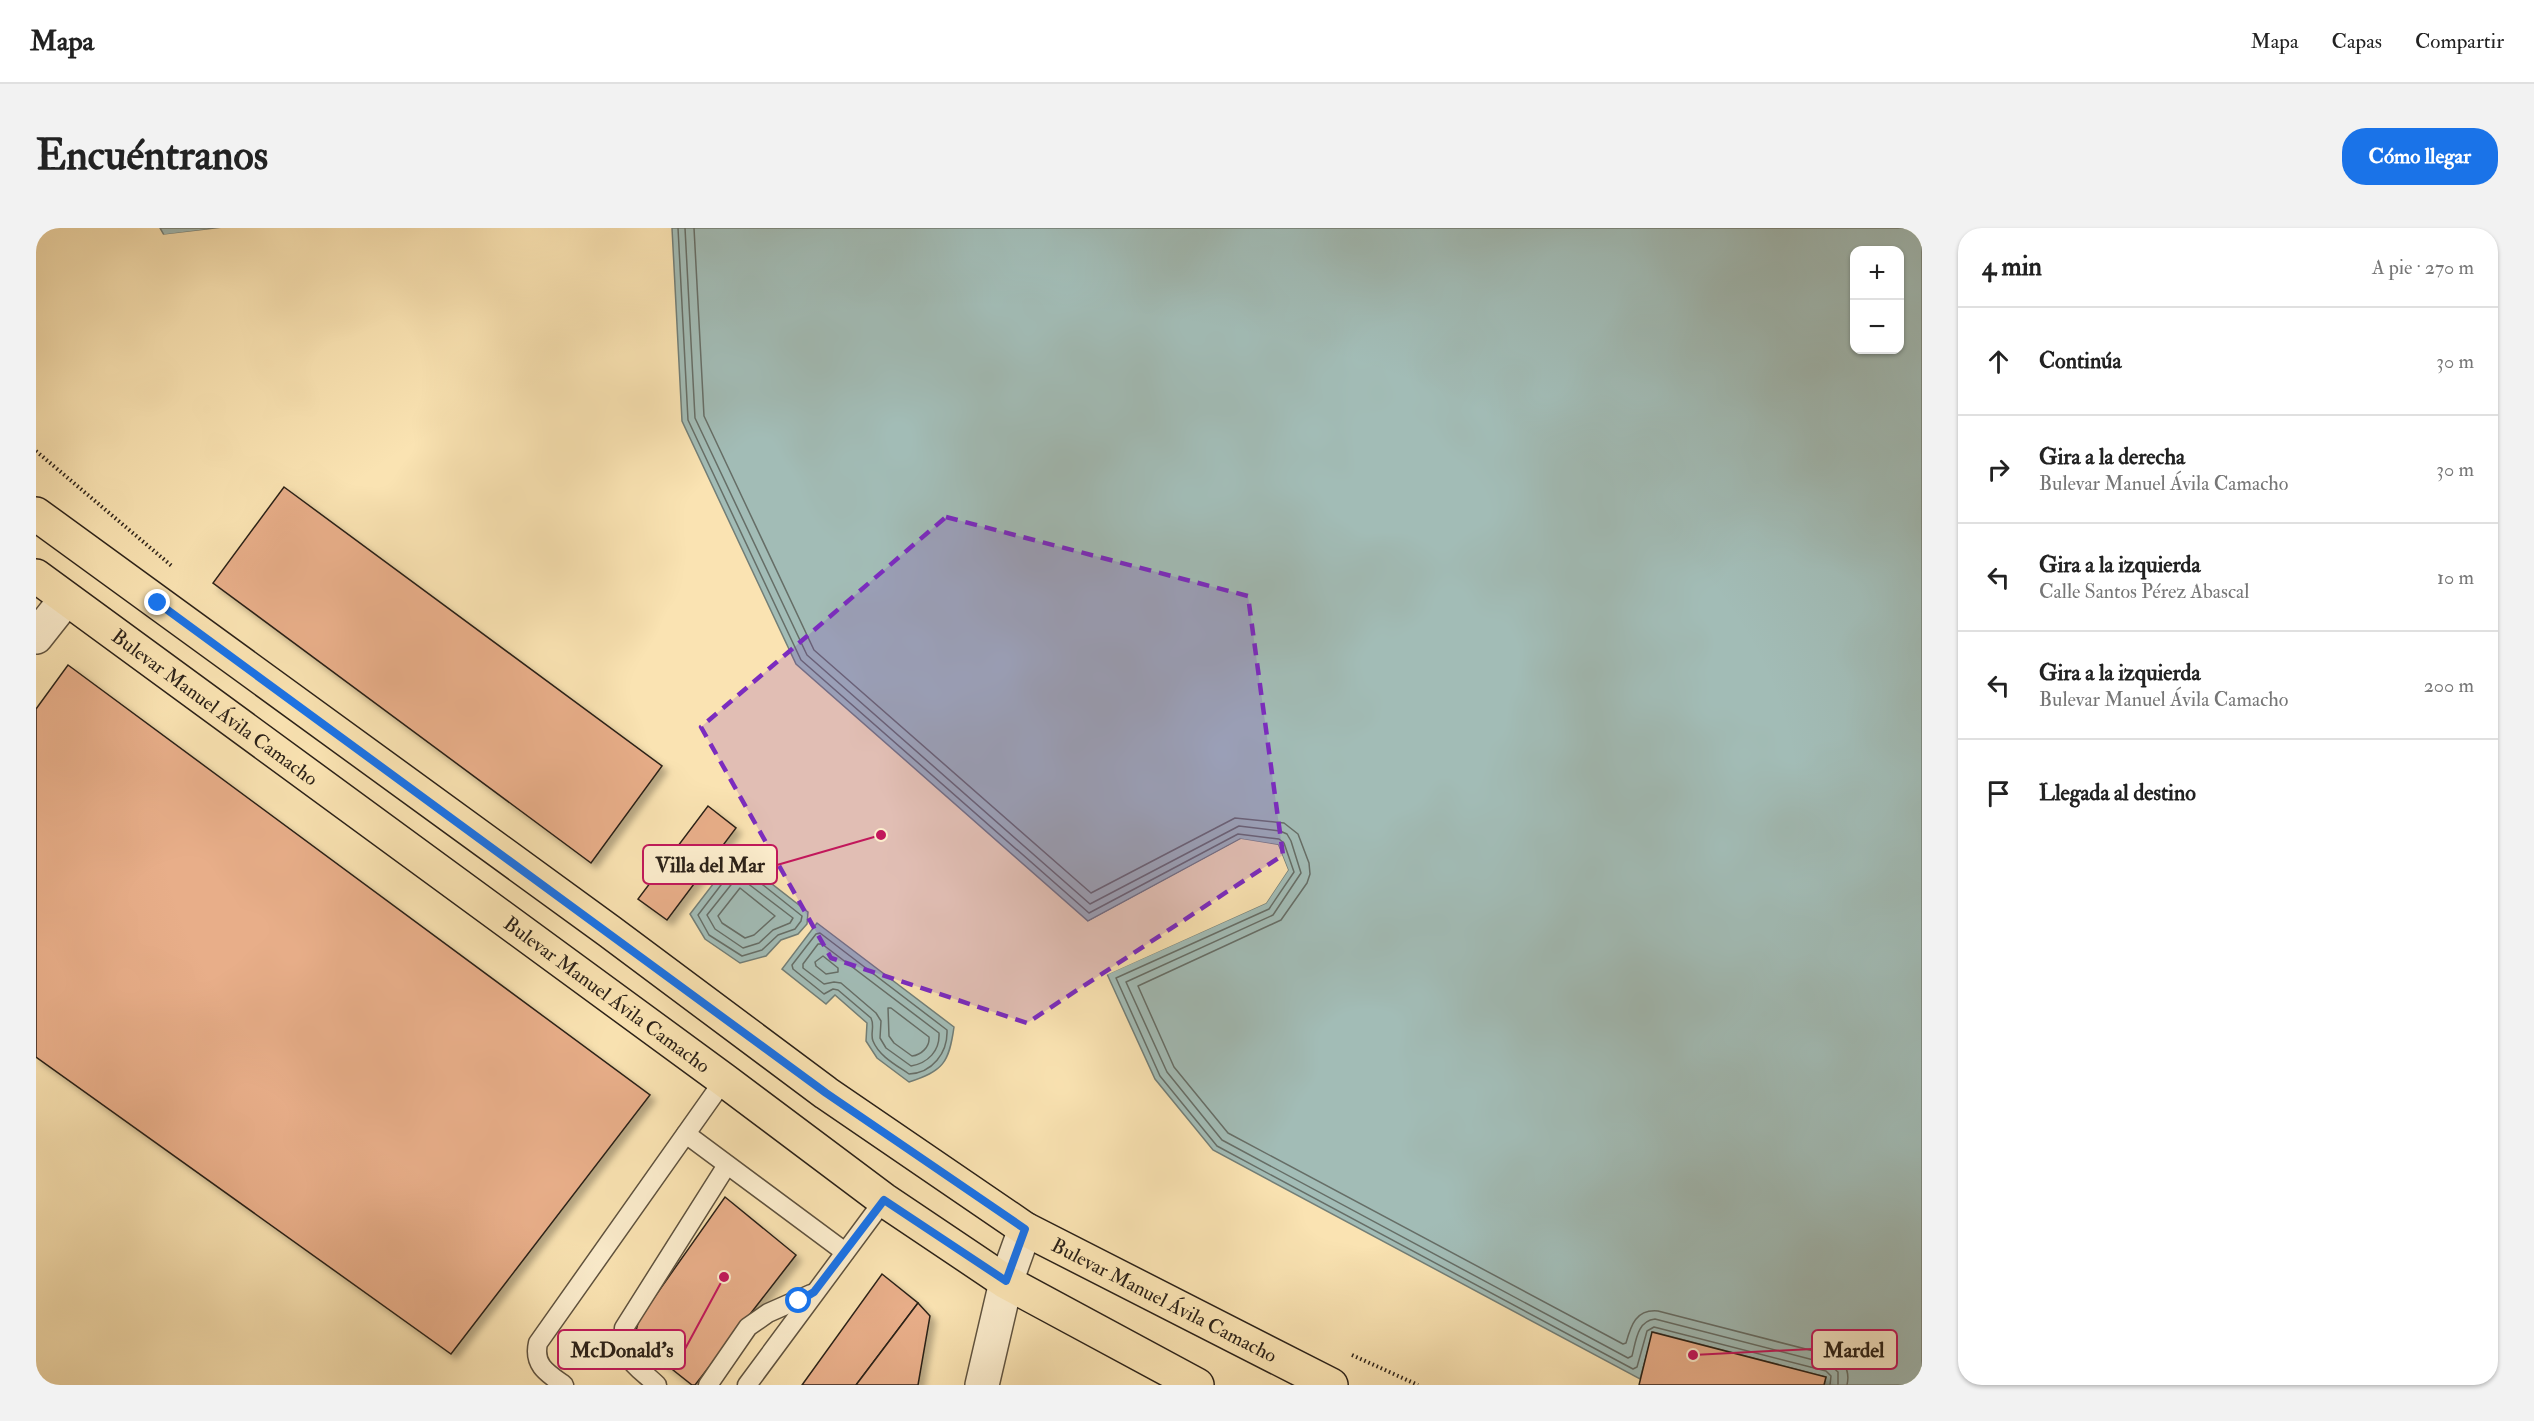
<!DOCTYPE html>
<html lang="es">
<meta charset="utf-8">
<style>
body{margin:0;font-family:"IM FELL Double Pica",serif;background:#f2f2f2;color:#222}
.controls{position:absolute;right:18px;top:18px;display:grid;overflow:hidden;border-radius:12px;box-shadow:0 2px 4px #0004}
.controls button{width:54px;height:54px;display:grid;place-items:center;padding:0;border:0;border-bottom:2px solid #e0e0e0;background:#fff;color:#222;font:30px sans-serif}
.stop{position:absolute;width:18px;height:18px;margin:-14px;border:4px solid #1a73e8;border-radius:50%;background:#fff}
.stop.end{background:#1a73e8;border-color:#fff;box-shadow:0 2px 6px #0008}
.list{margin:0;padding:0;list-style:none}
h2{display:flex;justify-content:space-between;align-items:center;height:78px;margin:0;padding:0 24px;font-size:26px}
h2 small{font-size:20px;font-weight:400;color:#767676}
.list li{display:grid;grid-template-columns:39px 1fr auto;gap:18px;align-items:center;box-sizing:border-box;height:108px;padding:0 24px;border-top:2px solid #e0e0e0}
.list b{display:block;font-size:22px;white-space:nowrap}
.list p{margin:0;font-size:20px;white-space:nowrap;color:#767676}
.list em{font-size:20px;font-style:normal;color:#767676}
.icon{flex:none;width:33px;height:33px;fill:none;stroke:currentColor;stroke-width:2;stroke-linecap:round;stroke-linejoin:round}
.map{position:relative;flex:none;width:1886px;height:1157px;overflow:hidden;border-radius:24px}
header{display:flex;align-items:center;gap:36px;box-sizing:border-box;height:84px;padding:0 30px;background:#fff;border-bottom:2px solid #e0e0e0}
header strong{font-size:28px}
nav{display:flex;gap:33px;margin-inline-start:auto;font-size:21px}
.intro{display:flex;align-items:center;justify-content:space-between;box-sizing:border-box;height:144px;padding:0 36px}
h1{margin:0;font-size:42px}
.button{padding:15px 27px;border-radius:24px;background:#1a73e8;color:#fff;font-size:21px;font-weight:700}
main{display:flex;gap:36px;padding:0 36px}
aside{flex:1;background:#fff;border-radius:24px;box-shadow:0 2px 4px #0004}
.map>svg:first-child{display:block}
.water{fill:#a2bcb6;stroke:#727e77;stroke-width:1.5;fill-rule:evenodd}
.pier{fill:#fae3b2}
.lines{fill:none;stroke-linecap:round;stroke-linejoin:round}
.shore{stroke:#666e67;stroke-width:1.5}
.building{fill:#e8ae89;stroke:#2b2118;stroke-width:1.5;filter:url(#shadow)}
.lane-casing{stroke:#5f523e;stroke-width:21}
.street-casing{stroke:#5f523e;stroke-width:36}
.primary-casing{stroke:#2b2118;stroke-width:36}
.path{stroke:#2b2118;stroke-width:4;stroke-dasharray:1.5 3;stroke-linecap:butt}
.lane{stroke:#fcedcd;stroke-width:18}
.street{stroke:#fcedcd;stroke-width:33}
.primary{stroke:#fae3b2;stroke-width:33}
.route{stroke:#1a73e8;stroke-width:8}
.marked{fill:#7b2cbf;fill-opacity:0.2;stroke:#7b2cbf;stroke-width:4.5;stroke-dasharray:12 8;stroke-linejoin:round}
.labels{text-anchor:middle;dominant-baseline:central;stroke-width:5;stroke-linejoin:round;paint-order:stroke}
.street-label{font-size:20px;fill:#2b2118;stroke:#fcedcd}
.leader{fill:none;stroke:#c2185b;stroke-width:2}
.callout-dot{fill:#c2185b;stroke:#fcedcd;stroke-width:2}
.callout{fill:#fcedcd;stroke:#c2185b;stroke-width:2}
.callout-label{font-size:21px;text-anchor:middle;font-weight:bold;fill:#2b2118}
</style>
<header>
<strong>Mapa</strong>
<nav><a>Mapa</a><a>Capas</a><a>Compartir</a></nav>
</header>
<div class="intro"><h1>Encuéntranos</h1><a class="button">Cómo llegar</a></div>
<main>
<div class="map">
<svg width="1886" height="1157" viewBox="0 0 1886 1157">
<defs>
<filter id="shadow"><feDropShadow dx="5.5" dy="5.5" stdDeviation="3" flood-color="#0004"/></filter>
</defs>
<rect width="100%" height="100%" fill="#fae3b2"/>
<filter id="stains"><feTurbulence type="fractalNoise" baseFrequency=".00333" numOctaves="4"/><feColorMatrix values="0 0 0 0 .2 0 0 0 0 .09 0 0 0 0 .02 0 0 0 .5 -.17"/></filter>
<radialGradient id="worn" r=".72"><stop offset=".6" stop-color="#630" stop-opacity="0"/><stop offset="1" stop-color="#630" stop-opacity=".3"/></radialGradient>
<!-- water -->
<g class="water">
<polygon points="124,0 185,0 128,7"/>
<path d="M636,0h1250v1157h-98l2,-8 -173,-45 -13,47 -427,-229 -58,-71 -48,-105 159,-71 22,-33 -10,-25 -38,-6 -152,82 -292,-257 -114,-243zM1818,22h46v100h-46z"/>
<polygon points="694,634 709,635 772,684 771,696 762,706 745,712 730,728 704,735 669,711 654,686"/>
<path d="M781,695l137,104c-5,36 -11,44 -45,55l-32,-24 -11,-17 1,-18 -32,-28 -9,9 -44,-35z"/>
</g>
<!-- pier -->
<g class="pier">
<polygon points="185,0 188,0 185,3 129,10 125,7"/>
<polygon points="1205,611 1242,617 1252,642 1230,675 1068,748 1070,744 1228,673 1249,642 1240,619 1205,614 1054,696 1050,695"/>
</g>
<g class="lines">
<!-- shore -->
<g class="shore">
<polyline points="642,0 652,192 765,432 1053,685 1202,606 1243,611 1248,615 1258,644 1233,681 1080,750 1124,848 1181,918 1597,1141 1601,1139 1611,1103 1618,1099 1790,1143 1795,1148 1794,1157"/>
<path d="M649,0l10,190 112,237 283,249 149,-78 41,5 7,3 4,7 10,32 -28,42 -147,67 41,90 55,68 406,218 4,-2c4,-15 5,-35 23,-37l174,45 9,8v13"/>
<path d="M658,0l10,188 110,234 277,243 144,-75 49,5 14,11 11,29 1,11 -3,9 -26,37 -143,66 36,81 54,66 395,211 3,-1c5,-18 10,-34 32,-32l175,45c12,6 17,16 14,29"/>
<polygon points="698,640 707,641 766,688 765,693 759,701 742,707 726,722 706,728 673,707 662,687"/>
<polygon points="702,648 757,690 754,695 737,702 723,715 707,720 679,701 671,687"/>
<polygon points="704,660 739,688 718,707 709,710 686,695 682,688"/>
<path d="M784,705l127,97c1,23 -15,43 -38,44 -13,-9 -30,-18 -36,-33 -3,-7 2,-15 -2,-23l-33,-28 -5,-1 -9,5 -31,-25 -1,-4 24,-31z"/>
<path d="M782,716h4l117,89c1,18 -11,30 -28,33l-25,-18 -6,-10 1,-17 -5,-8 -35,-30 -7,-1 -10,2 -21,-16v-4z"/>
<polygon points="787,728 802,740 802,744 790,746 780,738 779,734"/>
<path d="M852,780h3l38,29c1,10 -8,18 -17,19l-18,-13 -5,-7z"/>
</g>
</g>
<!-- building -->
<g class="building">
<polygon points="248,259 626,538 555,635 177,355"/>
<polygon points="32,437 614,867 415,1126 0,829 0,481"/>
<polygon points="672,578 700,600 631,692 602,671"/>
<polygon points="689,969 760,1027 659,1157 656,1157 598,1111 603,1091"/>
<polygon points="846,1046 882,1075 820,1157 766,1157"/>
<polygon points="882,1075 894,1088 882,1157 820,1157"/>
<polygon points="1616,1104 1790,1149 1788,1157 1603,1157"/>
</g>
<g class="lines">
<defs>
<g id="lane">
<polyline points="650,906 809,1024"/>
<path d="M528,1157c-17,-12 -31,-20 -26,-42l186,-263"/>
<path d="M621,1157c-21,-20 -37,-25 -33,-57l103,-163"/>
<polyline points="672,1157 712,1099 732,1085 775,1066"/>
<polyline points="711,1157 848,972"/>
</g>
<g id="street">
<polyline points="0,409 30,371"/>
<polyline points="946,1157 970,1054 989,1001"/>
</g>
<g id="primary">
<path id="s1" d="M0,286l573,417 217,162 199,136 306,156"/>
<path id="s2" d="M0,348l688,504 160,120 122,82 191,103"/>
</g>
</defs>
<!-- lane casing -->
<use href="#lane" class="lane-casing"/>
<!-- street casing -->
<use href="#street" class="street-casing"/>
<!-- primary casing -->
<use href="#primary" class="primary-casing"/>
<!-- path -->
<g class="path">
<polyline points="0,223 137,339"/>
<polyline points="1316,1127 1382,1157"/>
</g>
<!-- lane -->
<use href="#lane" class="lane"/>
<!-- street -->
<use href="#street" class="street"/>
<!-- primary -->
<use href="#primary" class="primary"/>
</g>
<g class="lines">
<!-- route -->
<polyline class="route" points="122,375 790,865 989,1001 970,1053 848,972 778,1064 763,1073"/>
</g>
<!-- marked area -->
<path class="marked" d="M910,289l302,79 35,259 -256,168 -196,-65 -130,-231z"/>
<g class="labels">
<!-- street labels -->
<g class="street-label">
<text stroke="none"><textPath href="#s2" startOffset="222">Bulevar Manuel Ávila Camacho</textPath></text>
<text stroke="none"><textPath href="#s2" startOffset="708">Bulevar Manuel Ávila Camacho</textPath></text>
<text stroke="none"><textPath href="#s1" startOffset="1377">Bulevar Manuel Ávila Camacho</textPath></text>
</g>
</g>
<!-- callouts -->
<path class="leader" d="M845 607L741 637M688 1049L649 1121M1657 1127L1776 1121"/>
<g class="callout-dot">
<circle cx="845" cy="607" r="6"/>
<circle cx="688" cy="1049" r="6"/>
<circle cx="1657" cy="1127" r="6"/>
</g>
<g class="callout">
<rect x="607" y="617" width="134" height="39" rx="6"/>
<rect x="522" y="1102" width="127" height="39" rx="6"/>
<rect x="1776" y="1102" width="85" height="39" rx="6"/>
</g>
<g class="callout-label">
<text x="674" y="644">Villa del Mar</text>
<text x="586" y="1129">McDonald's</text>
<text x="1818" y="1129">Mardel</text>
</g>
<rect width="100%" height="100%" filter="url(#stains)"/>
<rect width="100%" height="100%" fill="url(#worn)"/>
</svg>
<div class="controls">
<button>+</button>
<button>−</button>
</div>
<div class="stop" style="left:763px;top:1073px"></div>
<div class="stop end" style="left:122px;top:375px"></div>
</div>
<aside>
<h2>4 min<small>A pie · 270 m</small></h2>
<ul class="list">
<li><svg class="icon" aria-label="ahead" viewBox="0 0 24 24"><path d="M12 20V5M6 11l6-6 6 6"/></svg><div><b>Continúa</b></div><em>30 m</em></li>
<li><svg class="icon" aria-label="right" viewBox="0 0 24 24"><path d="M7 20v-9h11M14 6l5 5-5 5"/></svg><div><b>Gira a la derecha</b><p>Bulevar Manuel Ávila Camacho</p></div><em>30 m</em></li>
<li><svg class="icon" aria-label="left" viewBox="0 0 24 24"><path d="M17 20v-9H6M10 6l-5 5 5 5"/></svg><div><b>Gira a la izquierda</b><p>Calle Santos Pérez Abascal</p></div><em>10 m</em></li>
<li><svg class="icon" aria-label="left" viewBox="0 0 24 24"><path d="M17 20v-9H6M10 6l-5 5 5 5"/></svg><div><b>Gira a la izquierda</b><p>Bulevar Manuel Ávila Camacho</p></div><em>200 m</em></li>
<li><svg class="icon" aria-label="arrive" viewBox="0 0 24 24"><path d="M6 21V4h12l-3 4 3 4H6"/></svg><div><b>Llegada al destino</b></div></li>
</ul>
</aside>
</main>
